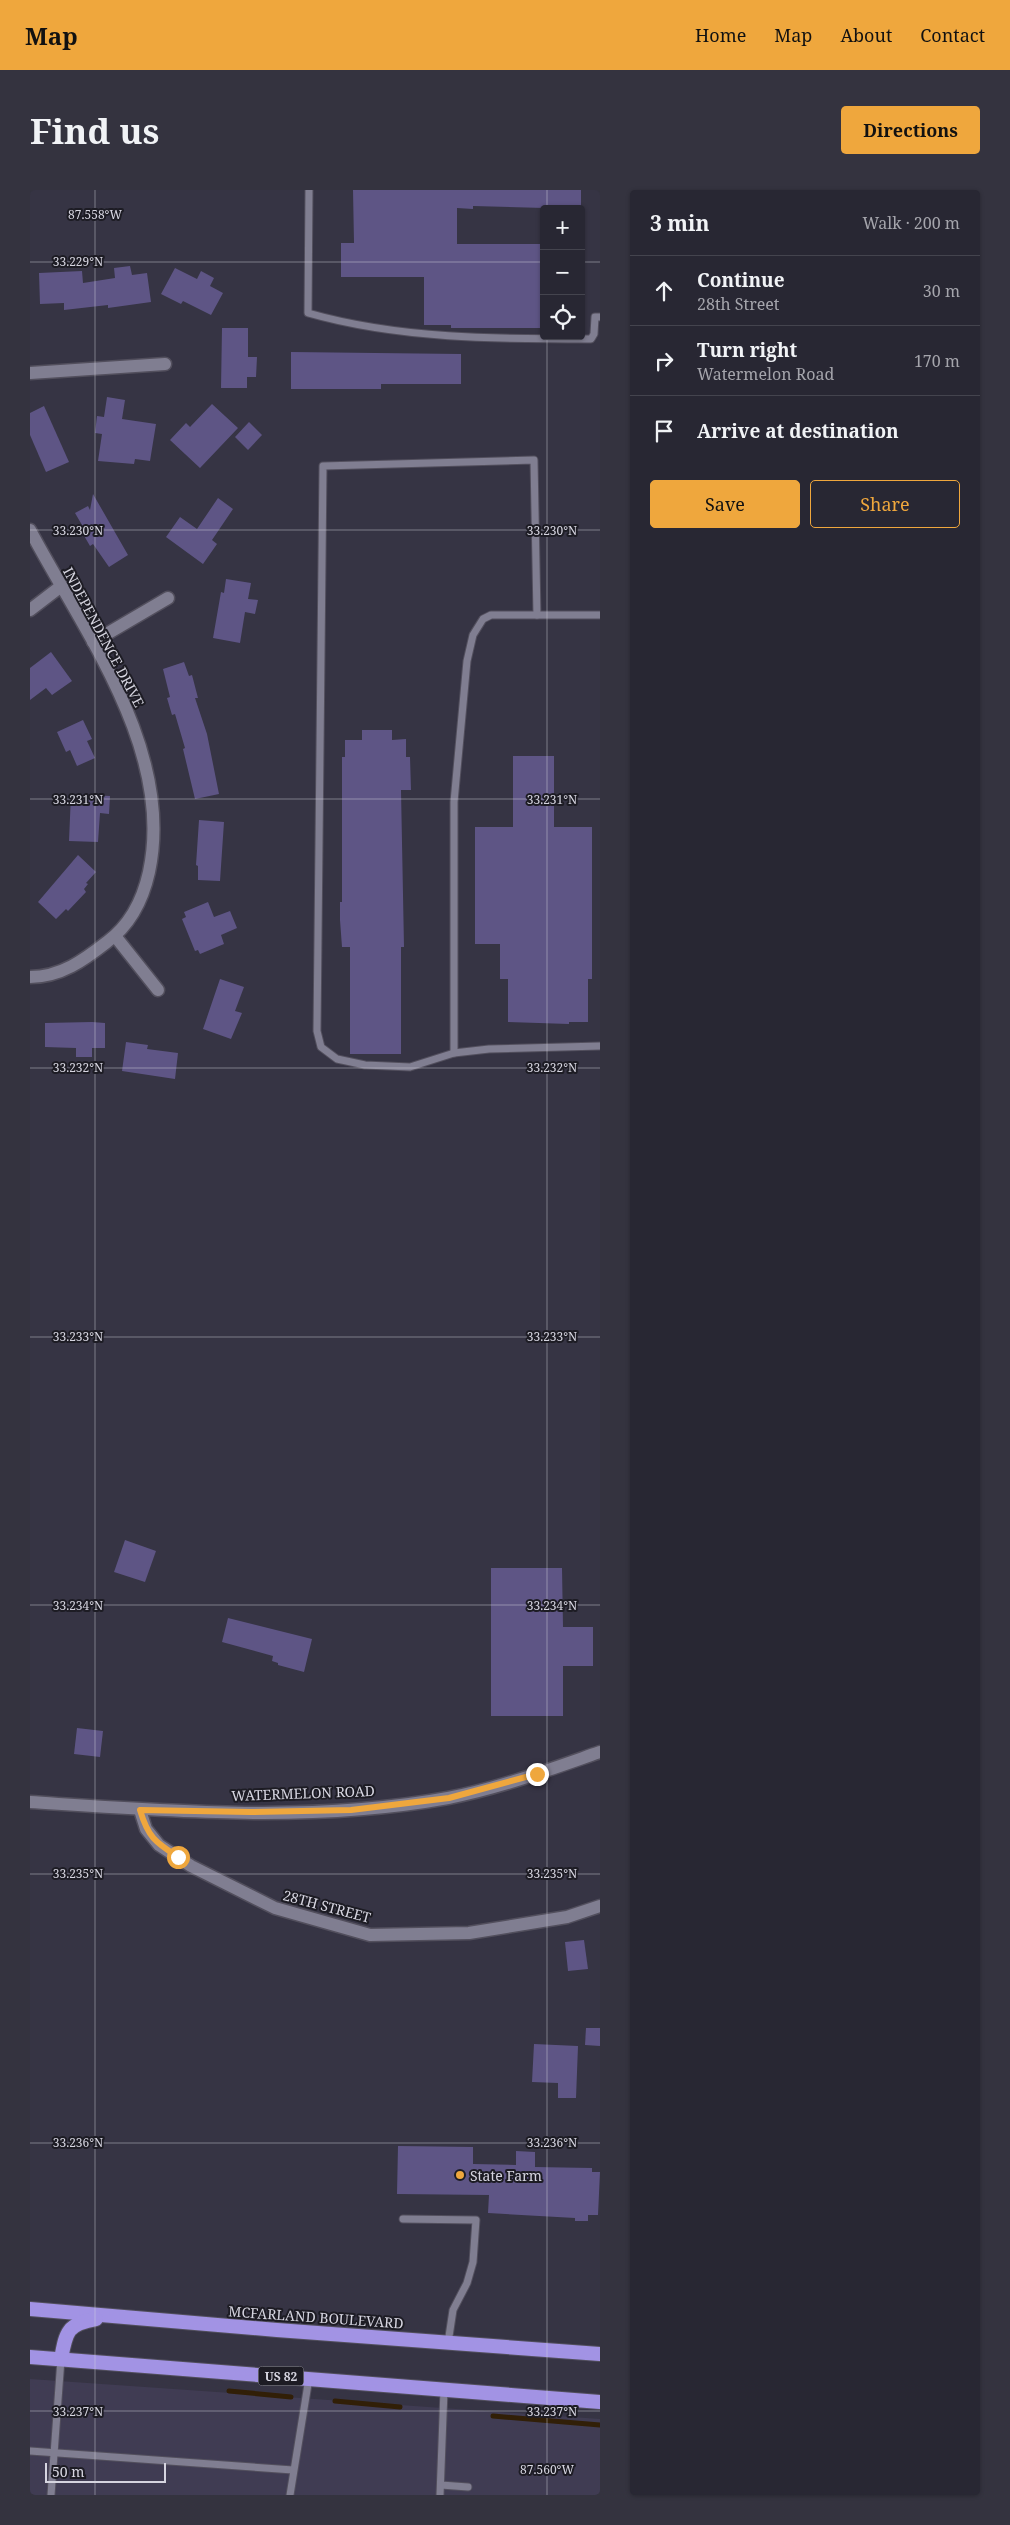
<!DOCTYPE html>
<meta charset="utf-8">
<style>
body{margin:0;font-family:"Noto Serif",serif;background:#34333f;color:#f1f3f6}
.controls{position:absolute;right:15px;top:15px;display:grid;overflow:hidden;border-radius:5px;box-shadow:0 1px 4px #0004}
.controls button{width:45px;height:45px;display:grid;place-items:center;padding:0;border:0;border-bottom:1px solid #44444e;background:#282733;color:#f1f3f6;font:25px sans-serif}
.scale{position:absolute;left:15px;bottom:12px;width:121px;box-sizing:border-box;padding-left:5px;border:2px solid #d6d5e0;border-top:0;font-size:14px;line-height:18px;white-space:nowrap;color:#d6d5e0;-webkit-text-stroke:4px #1d1c24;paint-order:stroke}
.stop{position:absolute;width:15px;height:15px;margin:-11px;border:4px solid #efa73d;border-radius:50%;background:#fff}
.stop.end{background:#efa73d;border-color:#fff;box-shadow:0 1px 5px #0008}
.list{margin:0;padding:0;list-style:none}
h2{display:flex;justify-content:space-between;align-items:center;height:65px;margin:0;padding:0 20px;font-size:21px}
h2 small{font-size:16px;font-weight:400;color:#a5a5ac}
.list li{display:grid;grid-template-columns:32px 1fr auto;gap:15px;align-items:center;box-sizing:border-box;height:70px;padding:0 20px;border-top:1px solid #44444e}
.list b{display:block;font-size:19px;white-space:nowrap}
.list p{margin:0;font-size:16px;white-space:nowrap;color:#a5a5ac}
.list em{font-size:16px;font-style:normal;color:#a5a5ac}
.actions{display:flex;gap:10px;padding:15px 20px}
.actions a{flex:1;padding:11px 0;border:1px solid #efa73d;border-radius:5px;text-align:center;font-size:18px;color:#efa73d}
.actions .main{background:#efa73d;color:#111}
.icon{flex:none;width:28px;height:28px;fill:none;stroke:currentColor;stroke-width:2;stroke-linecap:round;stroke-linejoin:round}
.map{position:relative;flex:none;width:570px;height:2305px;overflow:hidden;border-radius:5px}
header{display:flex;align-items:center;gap:30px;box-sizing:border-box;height:70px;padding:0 25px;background:#efa73d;color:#111}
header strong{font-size:24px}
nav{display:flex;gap:28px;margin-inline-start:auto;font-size:18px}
.intro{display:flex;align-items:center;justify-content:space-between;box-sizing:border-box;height:120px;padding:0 30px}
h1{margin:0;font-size:35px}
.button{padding:12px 22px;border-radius:5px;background:#efa73d;color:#111;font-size:18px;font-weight:700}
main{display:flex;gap:30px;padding:0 30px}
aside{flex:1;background:#282733;border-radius:5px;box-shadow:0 1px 4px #0004}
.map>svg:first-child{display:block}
.built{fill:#403c53}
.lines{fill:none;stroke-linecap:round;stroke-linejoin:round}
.stream{stroke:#311f07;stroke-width:5}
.building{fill:#5e5585}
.service-casing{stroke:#524f5d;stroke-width:9}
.minor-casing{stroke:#524f5d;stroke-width:15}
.secondary-casing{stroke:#524f5d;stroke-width:15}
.trunk-casing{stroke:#524f5d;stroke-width:16}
.service{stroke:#807e91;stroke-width:7}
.minor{stroke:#807e91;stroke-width:12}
.secondary{stroke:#807e91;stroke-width:12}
.trunk{stroke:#a293e4;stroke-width:14}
.route{stroke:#efa73d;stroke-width:6}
.ticks{fill:none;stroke:#d6d5e0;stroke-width:1;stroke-opacity:0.45}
.poi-dot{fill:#efa73d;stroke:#1d1c24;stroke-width:2}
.labels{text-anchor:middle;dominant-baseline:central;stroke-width:4;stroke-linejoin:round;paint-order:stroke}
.shield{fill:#1d1c24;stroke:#9e9ea8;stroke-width:1}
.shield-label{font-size:12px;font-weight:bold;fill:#d6d5e0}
.street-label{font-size:14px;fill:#d6d5e0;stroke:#1d1c24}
.poi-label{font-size:14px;fill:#d6d5e0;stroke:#1d1c24;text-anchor:start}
.ticks-label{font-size:12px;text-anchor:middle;fill:#d6d5e0;stroke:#1d1c24;stroke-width:4;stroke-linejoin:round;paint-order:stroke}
</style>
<header>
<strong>Map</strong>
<nav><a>Home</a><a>Map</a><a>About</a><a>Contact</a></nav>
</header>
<div class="intro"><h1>Find us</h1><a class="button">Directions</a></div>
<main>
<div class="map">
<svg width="570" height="2305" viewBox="0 0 570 2305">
<rect width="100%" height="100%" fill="#363444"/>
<!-- built -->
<polygon class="built" points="0,2189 570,2229 570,2305 0,2305"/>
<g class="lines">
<!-- stream -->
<g class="stream">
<polyline points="199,2201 261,2207"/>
<polyline points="305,2211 370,2217"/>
<polyline points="463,2226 570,2235"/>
</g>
</g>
<!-- building -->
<g class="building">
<polygon points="323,0 551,0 551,19 443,16 443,19 427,18 427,54 514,54 514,138 421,138 421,135 394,135 394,87 311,87 311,53 324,53"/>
<polygon points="100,76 102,85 117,83 121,112 78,118 78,115 34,120 34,113 10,114 9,83 52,81 53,93 85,88 84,78"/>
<polygon points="145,78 167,89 171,81 184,88 180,96 193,103 181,125 153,111 151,114 131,104"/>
<polygon points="192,138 218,138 218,167 227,167 226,187 217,187 217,198 191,198"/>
<polygon points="261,162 431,164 431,194 351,194 351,199 261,199"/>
<polygon points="77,207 95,210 92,229 126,234 120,271 105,269 104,274 68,271 72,244 65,243 67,226 74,227"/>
<polygon points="182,214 208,238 170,278 140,250 156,233 160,237"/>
<polygon points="14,216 39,272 16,282 0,245 0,223"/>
<polygon points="219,232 232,245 218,260 205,247"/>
<polygon points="63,304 98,365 79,377 63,354 60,356 49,337 52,335 45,323 58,316 60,320"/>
<polygon points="188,308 203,319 182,350 187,354 173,374 136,347 150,327 167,339"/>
<polygon points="196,389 221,393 218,409 228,410 225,424 215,422 210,453 183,448 191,402 194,403"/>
<polygon points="21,462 42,491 22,505 16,498 0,510 0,478"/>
<polygon points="154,472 159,486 162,485 168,508 165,508 177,544 189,604 165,609 153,559 155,558 145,524 142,525 137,508 140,507 133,479"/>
<polygon points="53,530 62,549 57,551 65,568 47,576 40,560 36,562 27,542"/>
<polygon points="332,540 362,540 362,550 376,549 376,567 380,567 381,600 371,600 374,757 371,757 371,864 320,864 320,757 312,757 310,730 310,712 312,712 312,567 315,567 315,550 332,550"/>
<polygon points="483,566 524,566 524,637 562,637 562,789 558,789 558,832 539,832 539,834 478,832 478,789 470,789 470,754 445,754 445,637 483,637"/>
<polygon points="41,604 80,606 79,624 70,623 68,652 39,651"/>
<polygon points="169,630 194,632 190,691 168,690 168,676 166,675"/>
<polygon points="48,665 66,682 56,693 58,694 54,699 56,702 38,721 36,719 26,729 8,712"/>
<polygon points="178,712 184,727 200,721 207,738 191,745 194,754 170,764 168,760 165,761 152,729 156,727 154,722"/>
<polygon points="190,789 214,797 205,821 212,823 201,849 173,839"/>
<polygon points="62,832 75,833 75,858 62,858 62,867 46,867 46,858 15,857 15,833"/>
<polygon points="96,852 118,855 117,859 148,863 145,889 92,881"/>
<polygon points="95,1350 126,1361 115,1392 84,1382"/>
<polygon points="461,1378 532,1378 533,1437 563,1437 563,1476 533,1476 533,1526 461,1526"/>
<polygon points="198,1428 282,1449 274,1482 248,1475 248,1473 242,1471 243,1466 192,1452"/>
<polygon points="47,1538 73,1541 70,1567 44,1564"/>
<polygon points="554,1750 558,1779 538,1781 535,1752"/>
<polygon points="556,1838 570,1838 570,1856 555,1855"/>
<polygon points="504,1854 548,1856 546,1908 528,1908 528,1893 502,1892"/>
<polygon points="368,1956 443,1957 443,1974 486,1975 486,1961 505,1962 505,1977 562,1978 562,1982 570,1982 568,2025 558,2025 558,2031 545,2031 545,2028 458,2023 459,2005 367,2004"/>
</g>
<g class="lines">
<defs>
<g id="service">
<path d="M279,0l-1,123c91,26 189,26 283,26l3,-5 1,-17h5"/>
<polyline points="570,425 507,425 504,270 293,276 287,841 291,857 307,869 335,875 380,877 424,863 459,859 570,856"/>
<polyline points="424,863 424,612 437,471 443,445 453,429 461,425 507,425"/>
<polyline points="373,2029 446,2030 443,2072 437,2093 423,2120 418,2153"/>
<polyline points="0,2261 263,2280"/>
<polyline points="411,2295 438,2297"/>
<polyline points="21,2305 31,2169"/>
<polyline points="260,2305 279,2188"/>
<polyline points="410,2305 414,2200"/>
</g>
<g id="minor">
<polyline points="0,183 135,174"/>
<path d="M0,340c54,102 145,221 119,342 -6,27 -19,53 -42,70 -23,18 -46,35 -77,35"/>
<polyline points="0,420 30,397"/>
<polyline points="63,452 138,408"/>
<polyline points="85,746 128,800"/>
<polyline points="110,1620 116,1639 129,1655 161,1676 245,1718 340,1745 439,1743 537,1727 570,1716"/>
</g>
<path id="secondary" d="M0,1612c138,9 281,21 418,-4 52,-10 103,-29 152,-46"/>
<g id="trunk">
<polyline points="0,2119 247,2140 570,2164"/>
<polyline points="0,2167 570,2212"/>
<path d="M31,2169c5,-27 6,-35 35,-40"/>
</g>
</defs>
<!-- service casing -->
<use href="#service" class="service-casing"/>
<!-- minor casing -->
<use href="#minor" class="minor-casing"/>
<!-- secondary casing -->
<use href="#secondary" class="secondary-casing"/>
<!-- trunk casing -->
<use href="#trunk" class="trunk-casing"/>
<!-- service -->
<use href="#service" class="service"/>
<!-- minor -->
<use href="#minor" class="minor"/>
<!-- secondary -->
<use href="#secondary" class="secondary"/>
<!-- trunk -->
<use href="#trunk" class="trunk"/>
</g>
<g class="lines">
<!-- route -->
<path class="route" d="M148,1667c-23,-15 -30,-20 -38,-47l110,2 101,-2 98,-12 88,-24"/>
</g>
<!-- ticks -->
<path class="ticks" d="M65,0v2305M517,0v19M0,72h514M551,72h19M517,146v2159M0,340h570M0,609h570M0,878h570M0,1147h570M0,1415h570M0,1684h570M0,1953h570M0,2221h570"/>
<!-- markers -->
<circle class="poi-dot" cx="430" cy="1985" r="5"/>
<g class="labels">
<!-- shield labels -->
<rect class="shield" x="228.5" y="2176.5" width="45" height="19" rx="4"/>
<g class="shield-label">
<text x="251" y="2186">US 82</text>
</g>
<!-- street labels -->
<g class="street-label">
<text transform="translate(74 447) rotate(62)">INDEPENDENCE DRIVE</text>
<text transform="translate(273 1603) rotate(-2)">WATERMELON ROAD</text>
<text transform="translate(297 1716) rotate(15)">28TH STREET</text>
<text transform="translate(286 2127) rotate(4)">MCFARLAND BOULEVARD</text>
</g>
<!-- poi labels -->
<g class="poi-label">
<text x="440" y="1985">State Farm</text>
</g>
</g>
<g class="ticks-label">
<text x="65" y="29">87.558°W</text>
<text x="48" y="76">33.229°N</text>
<text x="48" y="345">33.230°N</text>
<text x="522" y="345">33.230°N</text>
<text x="48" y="614">33.231°N</text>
<text x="522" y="614">33.231°N</text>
<text x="48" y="882">33.232°N</text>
<text x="522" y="882">33.232°N</text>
<text x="48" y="1151">33.233°N</text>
<text x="522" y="1151">33.233°N</text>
<text x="522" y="1420">33.234°N</text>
<text x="48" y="1420">33.234°N</text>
<text x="522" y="1688">33.235°N</text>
<text x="48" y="1688">33.235°N</text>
<text x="48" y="1957">33.236°N</text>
<text x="522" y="1957">33.236°N</text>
<text x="522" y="2226">33.237°N</text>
<text x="48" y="2226">33.237°N</text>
<text x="517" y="2284">87.560°W</text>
</g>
</svg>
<div class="controls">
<button>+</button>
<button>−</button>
<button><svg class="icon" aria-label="locate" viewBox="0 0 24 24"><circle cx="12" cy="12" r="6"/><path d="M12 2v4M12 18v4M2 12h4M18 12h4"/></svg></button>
</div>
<div class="scale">50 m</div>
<div class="stop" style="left:148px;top:1667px"></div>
<div class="stop end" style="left:507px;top:1584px"></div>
</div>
<aside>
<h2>3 min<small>Walk · 200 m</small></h2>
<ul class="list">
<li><svg class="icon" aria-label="ahead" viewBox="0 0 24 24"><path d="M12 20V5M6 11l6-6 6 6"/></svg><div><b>Continue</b><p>28th Street</p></div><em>30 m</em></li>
<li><svg class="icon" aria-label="right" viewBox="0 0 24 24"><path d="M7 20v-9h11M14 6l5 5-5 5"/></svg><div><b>Turn right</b><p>Watermelon Road</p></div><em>170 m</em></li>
<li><svg class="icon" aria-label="arrive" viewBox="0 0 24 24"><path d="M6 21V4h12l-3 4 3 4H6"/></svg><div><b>Arrive at destination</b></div></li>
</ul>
<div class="actions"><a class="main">Save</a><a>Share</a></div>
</aside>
</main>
